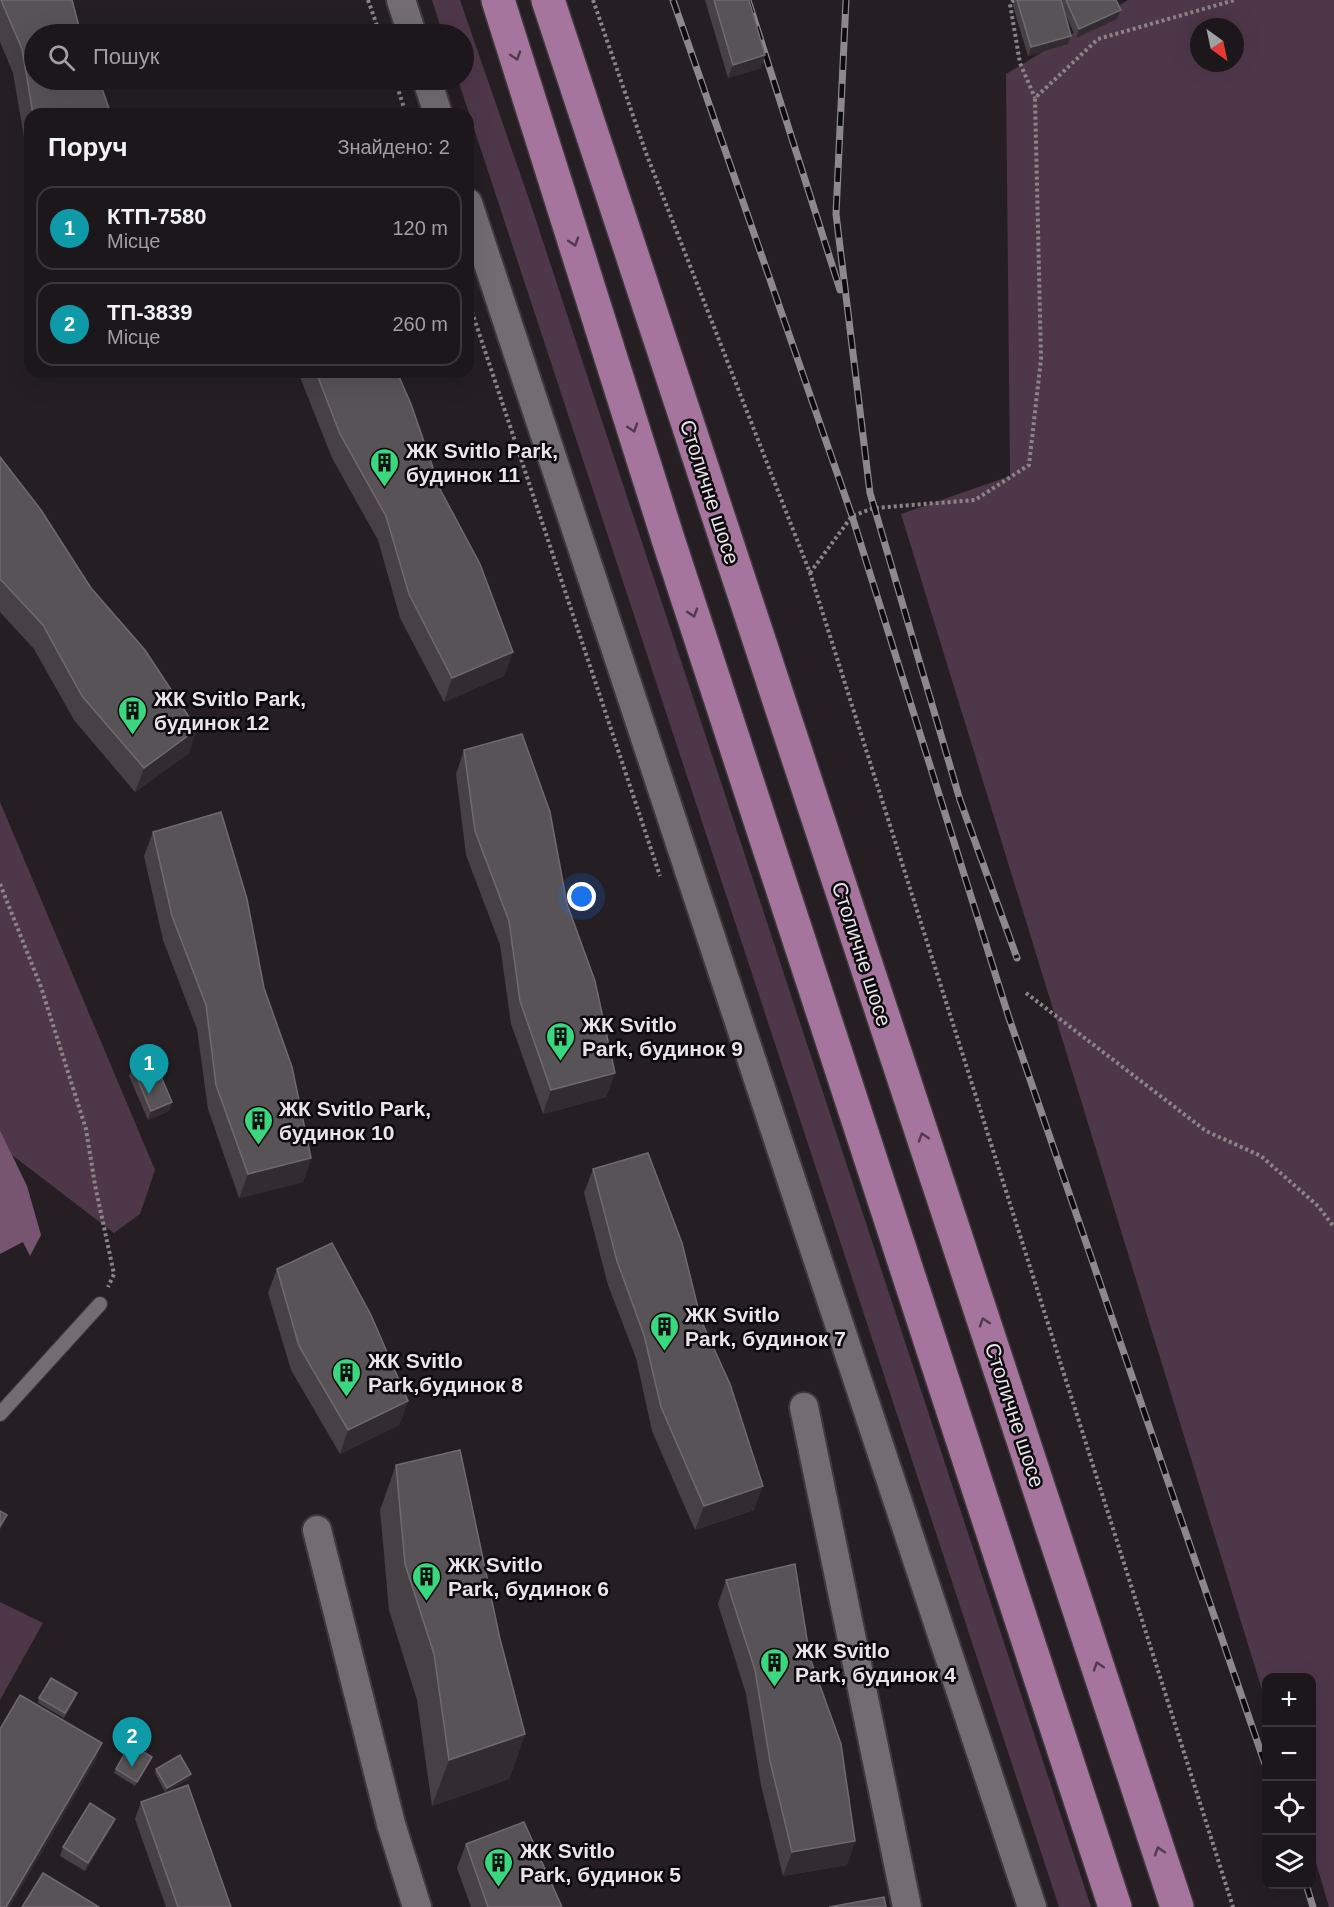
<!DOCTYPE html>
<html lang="uk">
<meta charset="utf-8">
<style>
body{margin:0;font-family:Arial,sans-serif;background:#252023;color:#f1f3f6}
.controls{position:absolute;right:18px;bottom:18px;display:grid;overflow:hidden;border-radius:12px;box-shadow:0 6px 24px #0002}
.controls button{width:54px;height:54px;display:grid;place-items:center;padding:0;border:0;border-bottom:2px solid #3a3639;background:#1c171a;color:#f1f3f6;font:30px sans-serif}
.compass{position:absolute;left:1190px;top:18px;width:54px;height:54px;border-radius:50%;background:#1c171a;box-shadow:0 6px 24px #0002;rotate:147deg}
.you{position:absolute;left:582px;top:897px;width:21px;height:21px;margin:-15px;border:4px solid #fff;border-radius:50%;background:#1a73e8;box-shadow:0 0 0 9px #1a73e833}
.badge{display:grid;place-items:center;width:39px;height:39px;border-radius:50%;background:#39d87f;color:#fff;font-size:20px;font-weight:700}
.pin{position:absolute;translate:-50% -50px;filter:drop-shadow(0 2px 3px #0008)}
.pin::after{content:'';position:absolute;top:32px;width:21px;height:18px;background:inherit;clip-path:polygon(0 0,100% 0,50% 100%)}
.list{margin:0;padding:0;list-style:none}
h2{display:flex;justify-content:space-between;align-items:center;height:78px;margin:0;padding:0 24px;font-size:26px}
h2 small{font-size:20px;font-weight:400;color:#a09fa2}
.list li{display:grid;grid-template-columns:39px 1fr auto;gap:18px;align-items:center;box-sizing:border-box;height:84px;margin:0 12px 12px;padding:0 12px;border:2px solid #3a3639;border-radius:18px}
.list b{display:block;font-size:22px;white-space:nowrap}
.list p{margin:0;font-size:20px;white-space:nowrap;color:#a09fa2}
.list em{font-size:20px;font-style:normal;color:#a09fa2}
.icon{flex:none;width:33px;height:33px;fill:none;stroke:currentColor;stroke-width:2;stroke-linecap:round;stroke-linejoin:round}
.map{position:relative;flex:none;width:1334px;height:1907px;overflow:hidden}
.search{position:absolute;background:#1c171a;box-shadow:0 6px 24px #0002;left:24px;top:24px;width:450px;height:66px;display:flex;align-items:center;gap:15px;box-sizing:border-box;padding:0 21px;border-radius:33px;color:#a09fa2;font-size:22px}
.panel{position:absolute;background:#1c171a;box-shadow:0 6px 24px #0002;left:24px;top:108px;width:450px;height:270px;border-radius:18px}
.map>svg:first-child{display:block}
.green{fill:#4e3749;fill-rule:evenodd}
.water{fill:#775470}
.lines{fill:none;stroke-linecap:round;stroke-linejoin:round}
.service-casing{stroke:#3e393d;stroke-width:16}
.minor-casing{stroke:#3e393d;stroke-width:32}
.trunk-casing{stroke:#3e393d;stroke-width:36}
.path{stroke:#8a8588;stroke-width:4;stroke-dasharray:3 3;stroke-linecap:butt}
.service{stroke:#736d71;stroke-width:14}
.minor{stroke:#736d71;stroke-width:28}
.trunk{stroke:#a6759d;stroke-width:33}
.rail-casing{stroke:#8d888b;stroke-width:7}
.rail{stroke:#0c0a0c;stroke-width:4.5;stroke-dasharray:14;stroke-linecap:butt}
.wall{fill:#474146}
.shaded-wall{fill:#322c31}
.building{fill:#585357;stroke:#6f6a6e;stroke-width:1.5}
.oneway{stroke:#513a4d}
.labels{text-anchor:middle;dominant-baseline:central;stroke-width:5;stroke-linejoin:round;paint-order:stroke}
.poi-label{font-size:21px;font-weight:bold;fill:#e8e4e7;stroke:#0c0a0c;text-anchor:start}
.street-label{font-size:21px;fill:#e8e4e7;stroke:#0c0a0c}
</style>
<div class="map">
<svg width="1334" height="1907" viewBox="0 0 1334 1907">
<rect width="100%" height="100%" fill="#251f23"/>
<!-- green -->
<g class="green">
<polygon points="432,0 460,0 533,211 1091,1907 1059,1907 458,80 464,80 464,34 443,34"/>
<path d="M1128,0h206v1907h-5l-17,-58v-171h-46v25l-365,-1189 109,-38 -4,-402zM1199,27h36v36h-36z"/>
<polygon points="0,802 155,1170 140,1214 114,1233 12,1155 0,1130"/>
<polygon points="0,1602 43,1623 0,1700"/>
</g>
<!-- water -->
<polygon class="water" points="0,1130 27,1186 41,1235 30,1256 23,1242 0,1254"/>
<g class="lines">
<defs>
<polyline id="service" points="0,1414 100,1304"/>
<g id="minor">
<polyline points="401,0 412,34"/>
<polyline points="427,80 438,114"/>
<polyline points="468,203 1032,1907"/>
<polyline points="804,1407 907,1907"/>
<polyline points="317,1530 391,1824 417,1907"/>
</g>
<g id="trunk">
<polyline points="498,0 669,542 1115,1907"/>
<polyline points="548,0 1177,1907"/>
</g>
</defs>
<!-- service casing -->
<use href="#service" class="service-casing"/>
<!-- minor casing -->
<use href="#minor" class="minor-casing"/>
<!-- trunk casing -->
<use href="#trunk" class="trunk-casing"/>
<!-- path -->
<g class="path">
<polyline points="368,0 380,34"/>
<polyline points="593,0 646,153 810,573 1233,1907"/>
<polyline points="1014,0 1010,4 1020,63 1035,98"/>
<polyline points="395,80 406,114"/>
<polyline points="468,300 660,876"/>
<polyline points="810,573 852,516 874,508 975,500 1029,465 1041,359 1035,98 1098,39 1235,0"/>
<polyline points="0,884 41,987 86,1129 95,1185 114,1274 108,1287"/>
<polyline points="1026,993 1206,1131 1261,1156 1318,1206 1334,1227"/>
</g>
<!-- service -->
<use href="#service" class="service"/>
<!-- minor -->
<use href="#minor" class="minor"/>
<!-- trunk -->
<use href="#trunk" class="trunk"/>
<defs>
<g id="rail">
<polyline points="673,0 852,516 1009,1018 1266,1767"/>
<polyline points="748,0 840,290"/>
<polyline points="846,0 836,214 870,493 960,800 1017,958"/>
<polyline points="1306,1884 1313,1907"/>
</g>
</defs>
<!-- rail casing -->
<use href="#rail" class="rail-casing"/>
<!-- rail -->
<use href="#rail" class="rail"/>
</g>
<!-- wall -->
<g class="wall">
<polygon points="0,0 72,0 79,30 111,114 30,114 30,163 27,154 13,73 0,42"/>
<polygon points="705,0 749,0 765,55 761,68 728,78"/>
<polygon points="1015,0 1116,0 1117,19 1076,38 1065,13 1068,44 1028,56 1013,6"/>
<polygon points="298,372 397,372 441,491 513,652 504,676 444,702 400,618 378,540 332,458"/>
<polygon points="0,457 189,753 135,792 74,720 34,649 0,612"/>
<polygon points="464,750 567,904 615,1073 606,1097 543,1114 511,1024 500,945 466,855 456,774"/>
<polygon points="153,832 264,988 311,1158 303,1182 239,1198 208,1109 197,1029 163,940 144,856"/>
<polygon points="133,1068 172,1102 169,1111 148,1120 129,1076"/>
<polygon points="593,1169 701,1320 754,1510 695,1530 652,1431 636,1358 608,1285 584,1193"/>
<polygon points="277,1269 408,1401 399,1425 340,1454 291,1370 268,1293"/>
<polygon points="396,1465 525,1734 509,1779 432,1806 417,1700 389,1610 380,1510"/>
<polygon points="726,1580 810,1658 855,1841 847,1865 783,1876 761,1785 746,1694 718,1604"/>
<polygon points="76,1697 64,1718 38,1703 39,1698"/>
<polygon points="152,1757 150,1762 135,1786 114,1773 116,1769"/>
<polygon points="156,1769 191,1774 189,1779 165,1792 155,1773"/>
<polygon points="141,1802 231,1907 166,1907 135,1819"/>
<polygon points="115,1819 112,1827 85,1871 60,1856 63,1847"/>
<polygon points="466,1844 562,1907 471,1907 457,1868"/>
</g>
<!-- shaded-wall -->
<g class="shaded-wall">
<polygon points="1121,10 1117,19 1076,38 1079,29"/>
<polygon points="1071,36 1068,44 1028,56 1031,47"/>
<polygon points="765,55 761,68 728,78 733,65"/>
<polygon points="513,652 504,676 444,702 452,678"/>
<polygon points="197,729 189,753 135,792 144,768"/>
<polygon points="615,1073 606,1097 543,1114 551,1090"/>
<polygon points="172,1102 169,1111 148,1120 151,1111"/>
<polygon points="311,1158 303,1182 239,1198 248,1174"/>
<polygon points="408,1401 399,1425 340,1454 348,1430"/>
<polygon points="763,1486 754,1510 695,1530 704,1506"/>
<polygon points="7,1515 4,1524 0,1530 0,1526"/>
<polygon points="525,1734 509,1779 432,1806 449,1760"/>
<polygon points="102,1743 96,1760 10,1907 6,1907"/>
<polygon points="152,1757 150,1762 135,1786 137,1782"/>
<polygon points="191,1774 189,1779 165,1792 167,1788"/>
<polygon points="115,1819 112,1827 85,1871 88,1863"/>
<polygon points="855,1841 847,1865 783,1876 792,1852"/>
</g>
<!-- building -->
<g class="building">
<polygon points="1,0 72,0 81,34 34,34 34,80 99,80 111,114 33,114 22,49"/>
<polygon points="714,0 749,0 765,55 733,65"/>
<polygon points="1017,0 1061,0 1071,36 1031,47"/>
<polygon points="1066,0 1116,0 1121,10 1079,29"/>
<polygon points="316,372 397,372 411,404 441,491 480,564 513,652 452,678 409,594 386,516 340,434"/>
<polygon points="0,457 41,510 91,588 145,650 197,729 144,768 82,696 43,625 0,579"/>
<polygon points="522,734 550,812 567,904 595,981 615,1073 551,1090 520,1001 509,921 475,831 464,750"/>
<polygon points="221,812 247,899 264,988 292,1067 311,1158 248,1174 216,1085 206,1005 172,916 153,832"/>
<polygon points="153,1058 172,1102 151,1111 133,1068"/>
<polygon points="648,1153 682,1243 701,1320 730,1384 763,1486 704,1506 661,1407 644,1335 617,1261 593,1169"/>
<polygon points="332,1243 371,1315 408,1401 348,1430 299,1346 277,1269"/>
<polygon points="460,1450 500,1639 525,1734 449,1760 434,1654 405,1564 396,1465"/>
<polygon points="0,1511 7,1515 0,1526"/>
<polygon points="795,1564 810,1658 841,1744 855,1841 792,1852 770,1761 755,1670 726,1580"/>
<polygon points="51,1678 77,1693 65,1713 39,1698"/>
<polygon points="20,1695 102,1743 6,1907 0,1907 0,1729"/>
<polygon points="130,1744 152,1757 137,1782 116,1769"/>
<polygon points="180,1755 191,1774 167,1788 156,1769"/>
<polygon points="188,1785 231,1907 178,1907 141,1802"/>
<polygon points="90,1803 115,1819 88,1863 63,1847"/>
<polygon points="524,1822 562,1907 488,1907 466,1844"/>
<polygon points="43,1873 99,1907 22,1907"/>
<polygon points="884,1897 886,1907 829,1907"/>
</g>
<!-- one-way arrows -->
<defs><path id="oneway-chevron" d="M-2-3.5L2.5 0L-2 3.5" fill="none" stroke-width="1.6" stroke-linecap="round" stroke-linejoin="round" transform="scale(1.5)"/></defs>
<g class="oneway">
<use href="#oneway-chevron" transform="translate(516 56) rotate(72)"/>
<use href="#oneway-chevron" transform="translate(574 242) rotate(72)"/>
<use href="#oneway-chevron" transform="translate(633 428) rotate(72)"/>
<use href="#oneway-chevron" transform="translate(693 613) rotate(72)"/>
<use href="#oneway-chevron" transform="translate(923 1137) rotate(-108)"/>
<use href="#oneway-chevron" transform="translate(984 1322) rotate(-108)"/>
<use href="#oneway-chevron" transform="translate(1098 1666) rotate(-108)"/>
<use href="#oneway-chevron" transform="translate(1159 1851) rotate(-108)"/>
</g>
<!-- icons -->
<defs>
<symbol id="building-pin" viewBox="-11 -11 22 30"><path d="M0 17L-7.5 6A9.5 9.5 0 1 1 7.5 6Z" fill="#39d87f" stroke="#0c0a0c"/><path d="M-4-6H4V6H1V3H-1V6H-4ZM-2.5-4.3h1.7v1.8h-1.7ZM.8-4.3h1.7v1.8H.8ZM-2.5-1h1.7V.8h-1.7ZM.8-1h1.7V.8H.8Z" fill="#111"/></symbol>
</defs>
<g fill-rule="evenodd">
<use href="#building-pin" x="368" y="446" width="33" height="45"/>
<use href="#building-pin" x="116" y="694" width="33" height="45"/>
<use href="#building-pin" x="544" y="1020" width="33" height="45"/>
<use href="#building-pin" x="242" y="1104" width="33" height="45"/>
<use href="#building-pin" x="648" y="1310" width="33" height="45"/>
<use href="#building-pin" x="330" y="1356" width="33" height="45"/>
<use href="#building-pin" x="410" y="1560" width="33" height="45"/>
<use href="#building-pin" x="758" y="1646" width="33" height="45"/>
<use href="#building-pin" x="482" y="1846" width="33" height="45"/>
</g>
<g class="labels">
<!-- poi labels -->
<g class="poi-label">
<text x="406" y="450">ЖК Svitlo Park,<tspan x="406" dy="24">будинок 11</tspan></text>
<text x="154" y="698">ЖК Svitlo Park,<tspan x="154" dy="24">будинок 12</tspan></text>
<text x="582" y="1024">ЖК Svitlo<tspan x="582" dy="24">Park, будинок 9</tspan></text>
<text x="279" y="1108">ЖК Svitlo Park,<tspan x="279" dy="24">будинок 10</tspan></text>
<text x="685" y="1314">ЖК Svitlo<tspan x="685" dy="24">Park, будинок 7</tspan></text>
<text x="368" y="1360">ЖК Svitlo<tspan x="368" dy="24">Park,будинок 8</tspan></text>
<text x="448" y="1564">ЖК Svitlo<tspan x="448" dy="24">Park, будинок 6</tspan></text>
<text x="795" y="1650">ЖК Svitlo<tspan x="795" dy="24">Park, будинок 4</tspan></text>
<text x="520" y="1850">ЖК Svitlo<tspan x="520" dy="24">Park, будинок 5</tspan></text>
</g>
<!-- street labels -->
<g class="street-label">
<text transform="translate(710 492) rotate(72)">Столичне шосе</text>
<text transform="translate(862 954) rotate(72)">Столичне шосе</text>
<text transform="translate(1015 1415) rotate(72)">Столичне шосе</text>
</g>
</g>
</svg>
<div class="controls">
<button>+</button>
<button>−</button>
<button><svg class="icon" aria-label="locate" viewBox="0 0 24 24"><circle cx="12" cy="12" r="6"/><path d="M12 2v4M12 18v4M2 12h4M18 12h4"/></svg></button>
<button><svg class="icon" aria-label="layers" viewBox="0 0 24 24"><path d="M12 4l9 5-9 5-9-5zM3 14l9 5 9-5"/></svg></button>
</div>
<svg class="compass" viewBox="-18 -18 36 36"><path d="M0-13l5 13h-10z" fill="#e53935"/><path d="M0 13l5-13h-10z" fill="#a09fa2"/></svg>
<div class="you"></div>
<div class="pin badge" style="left:149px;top:1094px;background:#0f9aa8">1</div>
<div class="pin badge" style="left:132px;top:1767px;background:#0f9aa8">2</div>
<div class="search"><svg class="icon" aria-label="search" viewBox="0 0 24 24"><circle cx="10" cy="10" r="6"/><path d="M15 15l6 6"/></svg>Пошук</div>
<section class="panel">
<h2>Поруч<small>Знайдено: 2</small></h2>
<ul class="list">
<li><span class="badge" style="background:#0f9aa8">1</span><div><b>КТП-7580</b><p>Місце</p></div><em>120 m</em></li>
<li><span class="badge" style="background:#0f9aa8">2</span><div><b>ТП-3839</b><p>Місце</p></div><em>260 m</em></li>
</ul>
</section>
</div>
